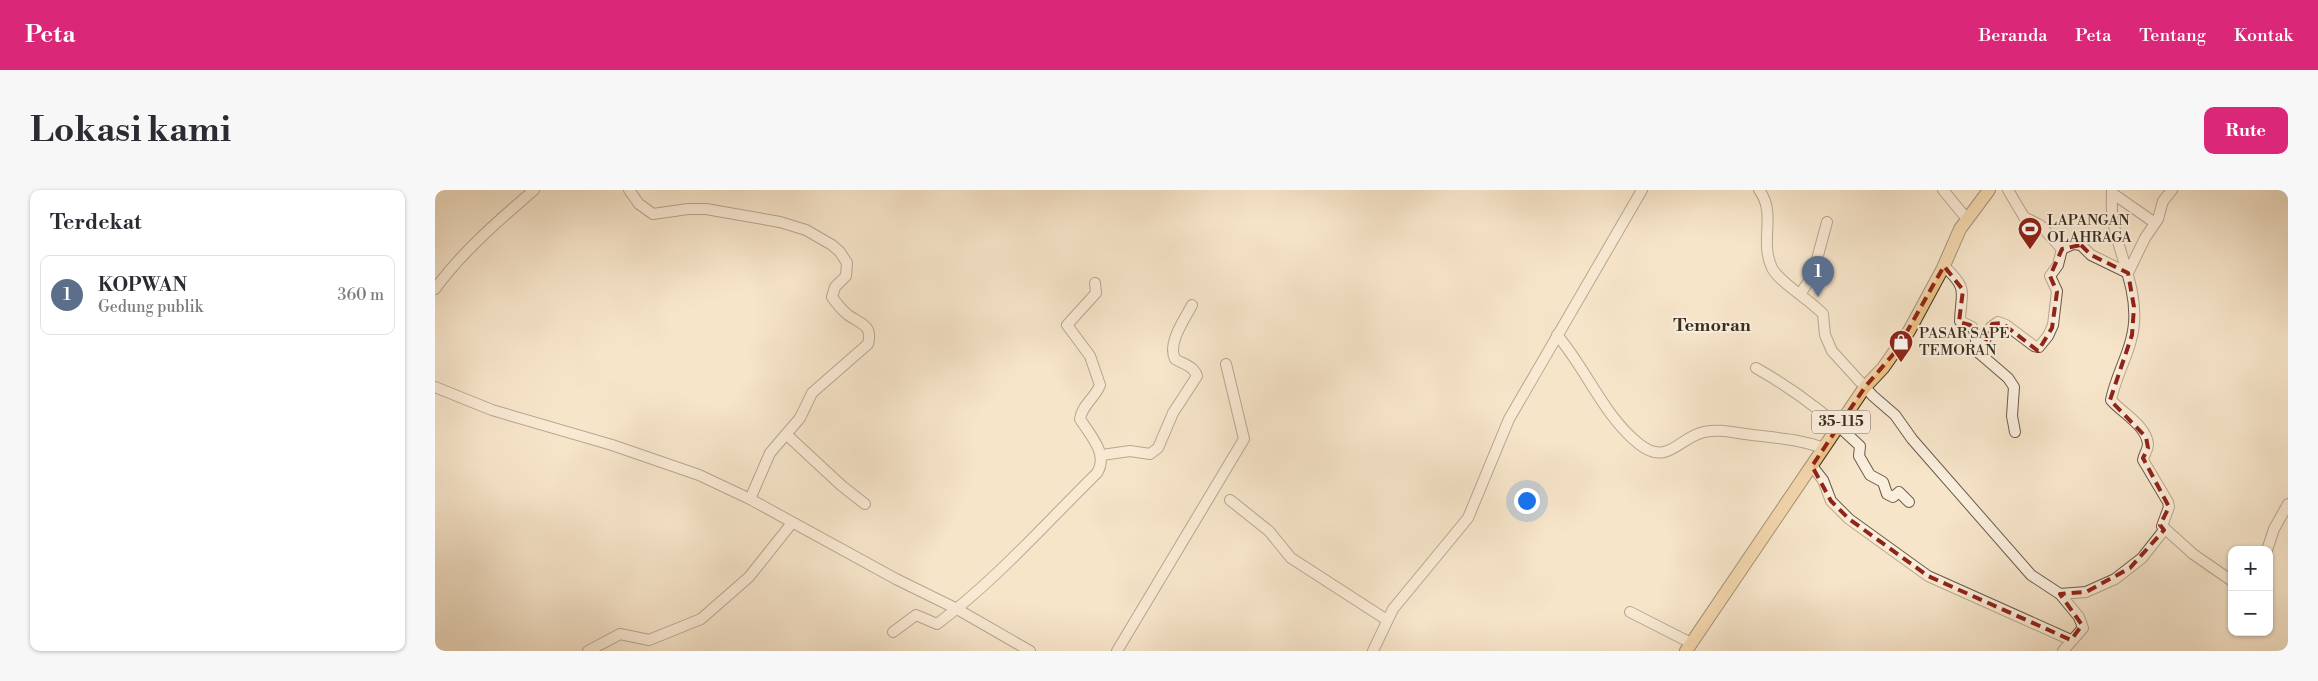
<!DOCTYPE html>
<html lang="id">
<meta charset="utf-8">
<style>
body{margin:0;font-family:"Libre Bodoni",serif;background:#f7f7f7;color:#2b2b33}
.controls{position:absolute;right:15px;bottom:15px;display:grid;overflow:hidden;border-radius:10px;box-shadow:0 1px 4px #0004}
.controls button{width:45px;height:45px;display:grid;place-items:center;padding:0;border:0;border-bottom:1px solid #e1e1e2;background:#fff;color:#2b2b33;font:25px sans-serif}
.you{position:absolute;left:1091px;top:310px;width:18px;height:18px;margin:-12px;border:4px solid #fff;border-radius:50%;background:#1a73e8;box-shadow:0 0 0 8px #1a73e833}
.badge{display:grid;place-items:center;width:32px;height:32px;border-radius:50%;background:#db2777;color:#fff;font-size:16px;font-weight:700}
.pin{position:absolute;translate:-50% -41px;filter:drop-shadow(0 1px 2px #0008)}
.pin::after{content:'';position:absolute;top:26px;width:18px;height:15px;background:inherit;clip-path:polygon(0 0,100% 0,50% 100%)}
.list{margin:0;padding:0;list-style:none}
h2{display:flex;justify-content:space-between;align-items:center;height:65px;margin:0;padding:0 20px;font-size:21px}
h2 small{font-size:16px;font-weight:400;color:#7c7c81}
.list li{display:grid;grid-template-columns:32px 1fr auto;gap:15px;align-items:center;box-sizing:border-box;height:80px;margin:0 10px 10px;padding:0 10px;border:1px solid #e1e1e2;border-radius:10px}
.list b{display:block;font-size:19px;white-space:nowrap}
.list p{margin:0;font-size:16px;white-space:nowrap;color:#7c7c81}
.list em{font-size:16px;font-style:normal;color:#7c7c81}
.map{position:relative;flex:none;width:1853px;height:461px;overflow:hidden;border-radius:10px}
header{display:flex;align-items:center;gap:30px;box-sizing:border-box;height:70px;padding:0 25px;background:#db2777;color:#fff}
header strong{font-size:24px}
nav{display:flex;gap:28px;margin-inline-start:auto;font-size:18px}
.intro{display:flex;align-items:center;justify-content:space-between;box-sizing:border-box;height:120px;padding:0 30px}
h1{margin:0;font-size:35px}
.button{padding:12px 22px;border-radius:10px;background:#db2777;color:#fff;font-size:18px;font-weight:700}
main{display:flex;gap:30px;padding:0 30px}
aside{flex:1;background:#fff;border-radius:10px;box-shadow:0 1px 4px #0004}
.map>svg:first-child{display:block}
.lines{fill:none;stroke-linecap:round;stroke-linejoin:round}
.minor-casing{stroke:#685c4a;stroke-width:12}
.major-casing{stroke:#392e20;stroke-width:14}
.minor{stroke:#faeedd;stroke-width:10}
.major{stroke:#ecc285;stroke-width:12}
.marked{fill:none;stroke:#8f2418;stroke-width:4;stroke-dasharray:10 6;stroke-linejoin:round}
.labels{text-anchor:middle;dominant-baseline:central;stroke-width:4;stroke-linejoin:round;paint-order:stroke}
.shield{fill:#faeedd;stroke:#736859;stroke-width:1}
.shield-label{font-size:14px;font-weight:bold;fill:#392e20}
.poi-label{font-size:15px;fill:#392e20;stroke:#faeedd;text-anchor:start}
.quarter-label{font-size:18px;font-weight:bold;fill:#392e20;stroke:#faeedd}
</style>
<header>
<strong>Peta</strong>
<nav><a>Beranda</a><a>Peta</a><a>Tentang</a><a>Kontak</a></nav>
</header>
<div class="intro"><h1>Lokasi kami</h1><a class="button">Rute</a></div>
<main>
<aside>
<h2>Terdekat<small></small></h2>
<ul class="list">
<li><span class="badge" style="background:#5c6f8a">1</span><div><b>KOPWAN</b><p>Gedung publik</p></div><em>360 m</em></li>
</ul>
</aside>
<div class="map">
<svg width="1853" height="461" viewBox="0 0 1853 461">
<rect width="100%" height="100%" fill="#f7e5ca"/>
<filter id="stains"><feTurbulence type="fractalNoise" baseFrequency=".004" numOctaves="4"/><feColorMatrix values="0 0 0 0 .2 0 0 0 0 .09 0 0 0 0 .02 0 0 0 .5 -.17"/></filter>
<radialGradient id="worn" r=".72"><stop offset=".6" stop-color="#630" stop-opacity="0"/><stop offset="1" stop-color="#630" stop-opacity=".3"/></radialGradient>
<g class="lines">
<defs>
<g id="minor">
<path d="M194,0l10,14 14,10 35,-5h18l74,13 26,8 26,15 8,7 7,11 -1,13 -11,11 -3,10c5,7 10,13 16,18 13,9 25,10 20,29l-56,49 -12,25 -30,35 -20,46"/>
<path d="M1324,0c18,23 0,51 13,78 7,14 38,32 51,46l2,21 7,16 41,45 22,19 17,24 119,136 29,19 26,-2 29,-13 27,-21 22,-28"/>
<polyline points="1508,0 1532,29"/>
<polyline points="1573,0 1589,27 1605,35 1627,59 1638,54 1646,55 1656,65 1693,83 1710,48 1723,29 1728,11 1737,0"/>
<path d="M1677,0c0,10 -1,21 1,31 6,34 24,66 21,102 -2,27 -18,51 -23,77 11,13 35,25 37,44 0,6 -4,10 -5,16l25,42 1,5 -7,19 31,28 39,27"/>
<polyline points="1677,3 1720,33"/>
<path d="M1509,76c25,24 17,24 16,55l12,6 4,7v13l3,6 29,25 6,9 -2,29 3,16"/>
<path d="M0,99c27,-37 64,-69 99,-99"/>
<polyline points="1366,103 1378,84 1392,32"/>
<path d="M1122,145c30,35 46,80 82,109 29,23 40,-7 65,-12 15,-3 26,0 41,2 29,4 50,4 79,14"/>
<polyline points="1544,163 1556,137 1563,132 1571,135 1599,156 1604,157 1613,146 1618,135 1622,101 1615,86 1623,75 1627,59"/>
<path d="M1321,178c39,22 72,47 104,78l-1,10 11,19 13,7 4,12 6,3 6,-5 10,10"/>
<polyline points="0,197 57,220 177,255 264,285 315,309 461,389 522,419 595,461"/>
<polyline points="352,245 407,296 430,314"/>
<path d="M667,265l28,-4 20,3 8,-6 15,-35 24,-37c-3,-10 -14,-12 -22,-17 -8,-16 10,-40 17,-54"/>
<polyline points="1377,276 1388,290 1396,311 1414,329 1493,386 1636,450"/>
<polyline points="795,310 834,341 856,368 952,430"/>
<polyline points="1832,360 1839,339 1853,314"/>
<polyline points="1625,404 1644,427 1648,438 1628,461"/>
<polyline points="1195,422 1256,453"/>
<path d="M458,442l23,-17 21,9c58,-43 108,-100 160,-151 12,-19 -7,-38 -17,-54 2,-14 15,-21 20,-34l-10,-29 -23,-31 29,-32 -1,-10"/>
<polyline points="153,461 185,444 214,450 266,429 314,387 357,333"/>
<polyline points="682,461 809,249 791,174"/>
<polyline points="938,461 958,419 1033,328 1074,229 1207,0"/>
</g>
<polyline id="major" points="1251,461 1430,197 1448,178 1474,141 1508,78 1525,39 1554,0"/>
</defs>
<!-- minor casing -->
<use href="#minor" class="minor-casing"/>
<!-- major casing -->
<use href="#major" class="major-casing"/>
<!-- minor -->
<use href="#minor" class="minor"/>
<!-- major -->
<use href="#major" class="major"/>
</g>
<!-- marked area -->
<path d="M0 0H1853V461H0ZM1646,55l10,10 37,18 6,34 -2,28 -22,65 36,37 2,11 -5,10 26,49 -9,18 4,5 -34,38 -44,24 -26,2 22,31 -11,15 -143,-64 -79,-57 -18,-18 -19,-35 53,-79 31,-36 48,-85 19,24 -4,32 11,3 15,17 7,-18 10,-1 36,28 14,-23 5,-36 -7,-16 12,-27z" fill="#f7e5ca" fill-opacity=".55" fill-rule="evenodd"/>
<path class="marked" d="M1646,55l10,10 37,18 6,34 -2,28 -22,65 36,37 2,11 -5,10 26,49 -9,18 4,5 -34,38 -44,24 -26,2 22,31 -11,15 -143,-64 -79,-57 -18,-18 -19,-35 53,-79 31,-36 48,-85 19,24 -4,32 11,3 15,17 7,-18 10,-1 36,28 14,-23 5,-36 -7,-16 12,-27z"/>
<!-- icons -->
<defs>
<symbol id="stadium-pin" viewBox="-11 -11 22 30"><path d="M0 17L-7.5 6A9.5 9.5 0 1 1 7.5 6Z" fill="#8f2418" stroke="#faeedd"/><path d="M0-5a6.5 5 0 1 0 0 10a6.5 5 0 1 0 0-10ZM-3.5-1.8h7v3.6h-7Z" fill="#fff"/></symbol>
<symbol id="shop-pin" viewBox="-11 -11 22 30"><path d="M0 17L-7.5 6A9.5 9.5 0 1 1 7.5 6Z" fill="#8f2418" stroke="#faeedd"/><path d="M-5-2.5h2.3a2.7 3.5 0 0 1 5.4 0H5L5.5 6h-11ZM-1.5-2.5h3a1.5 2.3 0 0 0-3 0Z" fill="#fff"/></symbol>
</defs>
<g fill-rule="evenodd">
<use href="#stadium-pin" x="1581" y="25" width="28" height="38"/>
<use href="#shop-pin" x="1452" y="138" width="28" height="38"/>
</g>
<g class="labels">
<!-- shield labels -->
<rect class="shield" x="1377" y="220.5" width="58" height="23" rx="4"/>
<g class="shield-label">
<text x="1406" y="232">35-115</text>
</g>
<!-- poi labels -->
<g class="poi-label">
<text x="1612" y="30">LAPANGAN<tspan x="1612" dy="17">OLAHRAGA</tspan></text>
<text x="1484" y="143">PASAR SAPE<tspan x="1484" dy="17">TEMORAN</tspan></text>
</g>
<!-- quarter labels -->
<g class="quarter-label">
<text x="1277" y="135">Temoran</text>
</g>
</g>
<rect width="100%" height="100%" filter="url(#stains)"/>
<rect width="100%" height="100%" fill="url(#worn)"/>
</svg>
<div class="controls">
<button>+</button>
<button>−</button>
</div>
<div class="you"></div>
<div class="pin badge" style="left:1383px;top:107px;background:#5c6f8a">1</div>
</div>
</main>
